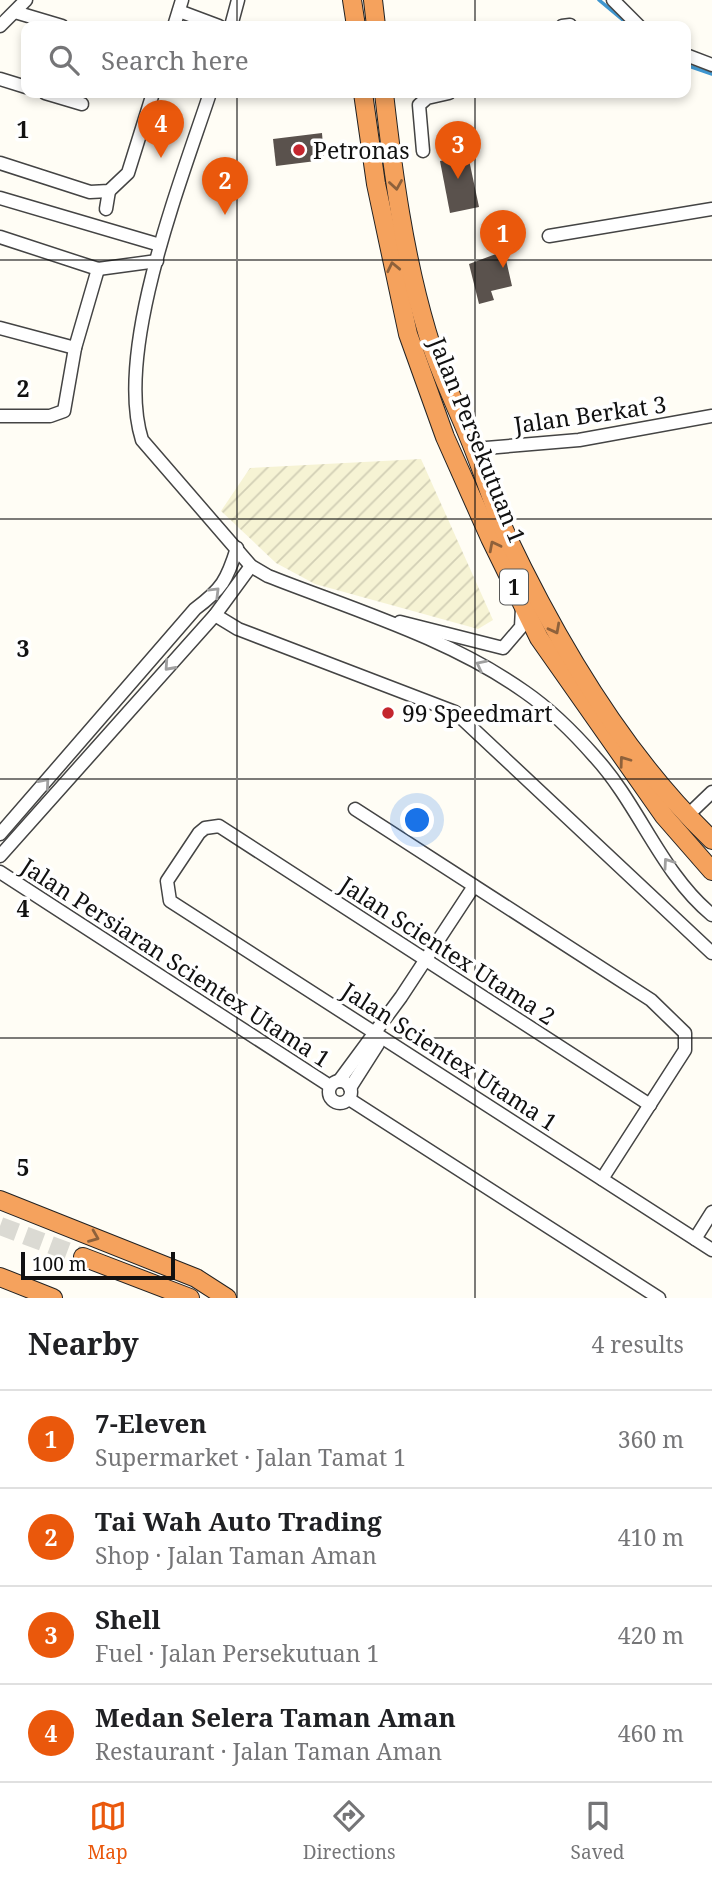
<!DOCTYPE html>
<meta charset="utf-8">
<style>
body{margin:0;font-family:"Noto Serif",serif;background:#f6f6f6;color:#202124}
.scale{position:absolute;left:21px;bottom:18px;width:154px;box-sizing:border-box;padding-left:7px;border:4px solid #111;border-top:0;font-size:19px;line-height:24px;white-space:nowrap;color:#111;-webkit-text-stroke:5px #fff;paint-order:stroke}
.you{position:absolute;left:418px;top:821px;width:24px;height:24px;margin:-18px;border:5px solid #fff;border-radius:50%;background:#1a73e8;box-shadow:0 0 0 10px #1a73e833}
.badge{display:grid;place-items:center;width:46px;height:46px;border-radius:50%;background:#ea580c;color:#fff;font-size:23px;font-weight:700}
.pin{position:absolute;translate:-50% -58px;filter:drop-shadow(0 2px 4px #0008)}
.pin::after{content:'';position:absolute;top:37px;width:24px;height:21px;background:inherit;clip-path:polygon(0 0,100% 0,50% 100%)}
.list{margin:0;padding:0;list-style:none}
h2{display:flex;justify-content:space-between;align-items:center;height:91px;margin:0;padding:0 28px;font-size:30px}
h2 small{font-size:23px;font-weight:400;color:#757577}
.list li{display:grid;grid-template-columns:46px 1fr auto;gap:21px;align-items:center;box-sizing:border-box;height:98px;padding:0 28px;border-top:2px solid #e0e0e0}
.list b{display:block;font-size:26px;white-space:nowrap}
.list p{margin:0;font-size:23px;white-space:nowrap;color:#757577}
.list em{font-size:23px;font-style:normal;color:#757577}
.icon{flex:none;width:38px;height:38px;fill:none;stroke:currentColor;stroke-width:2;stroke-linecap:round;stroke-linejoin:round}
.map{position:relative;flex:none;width:712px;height:1298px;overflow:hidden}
.search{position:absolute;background:#fff;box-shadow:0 4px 10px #0003;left:21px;right:21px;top:21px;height:77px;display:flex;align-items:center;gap:18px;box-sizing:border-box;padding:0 24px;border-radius:14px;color:#757577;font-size:26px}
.sheet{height:483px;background:#fff}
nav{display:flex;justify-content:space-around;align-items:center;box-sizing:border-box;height:98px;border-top:2px solid #e0e0e0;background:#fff;font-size:19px;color:#757577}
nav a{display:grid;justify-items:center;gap:4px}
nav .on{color:#ea580c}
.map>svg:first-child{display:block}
.farmland{fill:url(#farmland-furrows)}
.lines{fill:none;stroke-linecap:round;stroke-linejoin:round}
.stream{stroke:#3f96cf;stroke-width:3.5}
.building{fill:#5a524d}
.highway-tunnel{stroke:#dbdad3;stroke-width:18;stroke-dasharray:18 9;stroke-linecap:butt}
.minor-casing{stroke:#444;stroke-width:15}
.highway-casing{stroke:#222;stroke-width:20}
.minor{stroke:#fff;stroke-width:12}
.highway{stroke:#f5a25d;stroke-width:18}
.oneway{stroke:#8e613b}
.oneway2{stroke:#a0a0a0}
.grid{fill:none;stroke:#111;stroke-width:2;stroke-opacity:0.55}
.poi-dot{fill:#c4262e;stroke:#fff;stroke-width:2.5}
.labels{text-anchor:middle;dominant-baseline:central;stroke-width:7;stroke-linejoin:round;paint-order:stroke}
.shield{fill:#fff;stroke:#585858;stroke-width:2}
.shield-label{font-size:21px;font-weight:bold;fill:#111}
.poi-label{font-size:23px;fill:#111;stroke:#fff;text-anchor:start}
.street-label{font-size:23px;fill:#111;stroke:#fff}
.grid-label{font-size:23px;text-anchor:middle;font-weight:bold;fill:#111;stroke:#fff;stroke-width:7;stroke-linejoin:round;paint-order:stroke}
</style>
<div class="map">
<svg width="712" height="1298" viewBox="0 0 712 1298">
<defs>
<pattern id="farmland-furrows" width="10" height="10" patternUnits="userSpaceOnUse" patternTransform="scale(1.75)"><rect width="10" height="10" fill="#f6f3d4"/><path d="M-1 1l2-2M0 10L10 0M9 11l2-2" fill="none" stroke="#d2cfb5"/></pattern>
</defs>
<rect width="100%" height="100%" fill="#fffdf5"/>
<!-- farmland -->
<polygon class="farmland" points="421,459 493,620 478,629 315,584 276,563 221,511 250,468"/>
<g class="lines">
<!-- stream -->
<g class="stream">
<polyline points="599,0 630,26"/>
<polyline points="686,65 712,74"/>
</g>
</g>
<!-- building -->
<g class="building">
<polygon points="322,133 324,160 276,166 273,139"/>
<polygon points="468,155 479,207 450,213 440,161"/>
<polygon points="504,251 512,286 491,291 494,300 479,304 469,264"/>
</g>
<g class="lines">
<!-- highway-tunnel -->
<polyline class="highway-tunnel" points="0,1226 83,1257"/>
<defs>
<g id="minor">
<polyline points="613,0 639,26"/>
<polyline points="179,11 219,26"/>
<polyline points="15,12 62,26"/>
<polyline points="0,26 26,0"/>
<polyline points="174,26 182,0"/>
<polyline points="231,26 238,0"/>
<polyline points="562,26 570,25"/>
<polyline points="686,55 712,65"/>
<polyline points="0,79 26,87"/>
<polyline points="45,93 82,104"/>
<path d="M210,93c-29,88 -96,258 -68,347l109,126 17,10c84,33 183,63 257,116 26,18 49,41 70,65 44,48 66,116 117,158"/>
<polyline points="423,151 419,105 427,98 449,93"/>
<polyline points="0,163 90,192 109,191 128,173 153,93"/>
<polyline points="0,198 160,245"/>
<polyline points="106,209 109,191"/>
<polyline points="549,236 712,209"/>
<polyline points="0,237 98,269 157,261"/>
<polyline points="0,328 75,348"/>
<polyline points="0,416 50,416 64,411 75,348 98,269"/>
<polyline points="474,449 579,440 712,416"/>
<polyline points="215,615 238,629 455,712 712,953"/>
<polyline points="400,622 503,648 521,627 522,608"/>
<polyline points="355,809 651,1000 685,1033 685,1050 602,1179"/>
<polyline points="687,816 712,792"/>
<path d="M0,834l195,-225c27,-20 32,-29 42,-61"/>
<polyline points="0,856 215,615 251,566"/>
<polyline points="0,872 330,1086"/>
<circle cx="340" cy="1092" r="11"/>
<polyline points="339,1081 401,997 474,886"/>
<polyline points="350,1088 378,1044"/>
<polyline points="349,1099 659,1298"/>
<polyline points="650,1105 219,826 205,828 199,833 167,881 170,901 712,1250"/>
<polyline points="695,1239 712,1212"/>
</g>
<g id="highway">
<polyline points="352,0 356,26"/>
<polyline points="373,0 376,26"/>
<polyline points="363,93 376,184 408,334 445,437 490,538 539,638 664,816 712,871"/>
<path d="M384,93c9,80 20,162 43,239 12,41 32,79 47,118 11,28 20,57 32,84 52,110 118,222 206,306"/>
<polyline points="0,1200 196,1278 227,1298"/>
<polyline points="83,1257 190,1298"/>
<polyline points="0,1277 53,1298"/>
</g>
</defs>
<!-- minor casing -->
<use href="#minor" class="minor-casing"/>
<!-- highway casing -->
<use href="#highway" class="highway-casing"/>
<!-- minor -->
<use href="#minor" class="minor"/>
<!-- highway -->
<use href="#highway" class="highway"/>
</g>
<!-- one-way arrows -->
<defs><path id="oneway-chevron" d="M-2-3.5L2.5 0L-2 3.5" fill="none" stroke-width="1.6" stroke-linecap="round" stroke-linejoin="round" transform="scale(1.75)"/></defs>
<g class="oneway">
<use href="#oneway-chevron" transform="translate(396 185) rotate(81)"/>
<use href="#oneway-chevron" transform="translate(393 267) rotate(-102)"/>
<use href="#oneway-chevron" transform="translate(494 546) rotate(-117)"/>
<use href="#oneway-chevron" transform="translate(555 629) rotate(62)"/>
<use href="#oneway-chevron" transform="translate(624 761) rotate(-126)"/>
<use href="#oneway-chevron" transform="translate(94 1237) rotate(22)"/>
</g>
<g class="oneway2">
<use href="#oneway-chevron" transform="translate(215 592) rotate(-45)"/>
<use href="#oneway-chevron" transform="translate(481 665) rotate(-153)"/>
<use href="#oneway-chevron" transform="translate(169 666) rotate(132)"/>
<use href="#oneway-chevron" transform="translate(45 783) rotate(-49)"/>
<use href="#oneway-chevron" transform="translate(668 863) rotate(-125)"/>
</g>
<!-- grid -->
<path class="grid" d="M237,0v26M475,0v26M237,93v1205M475,93v1205M0,260h712M0,519h712M0,779h712M0,1038h712"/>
<!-- markers -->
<g class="poi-dot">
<circle cx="299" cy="150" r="7"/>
<circle cx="388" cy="713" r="7"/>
</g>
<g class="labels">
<!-- shield labels -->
<rect class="shield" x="500" y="569.5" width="28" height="35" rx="5"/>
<g class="shield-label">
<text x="514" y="587">1</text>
</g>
<!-- poi labels -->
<g class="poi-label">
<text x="313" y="150">Petronas</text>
<text x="402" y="713">99 Speedmart</text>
</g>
<!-- street labels -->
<g class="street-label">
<text transform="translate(590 414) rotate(-8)">Jalan Berkat 3</text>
<text transform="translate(478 440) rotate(68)">Jalan Persekutuan 1</text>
<text transform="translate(448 950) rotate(33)">Jalan Scientex Utama 2</text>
<text transform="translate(176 962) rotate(33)">Jalan Persiaran Scientex Utama 1</text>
<text transform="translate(450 1056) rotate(33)">Jalan Scientex Utama 1</text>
</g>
</g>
<g class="grid-label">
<text x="23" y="138">1</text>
<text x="23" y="397">2</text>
<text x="23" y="657">3</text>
<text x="23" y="917">4</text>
<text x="23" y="1176">5</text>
</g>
</svg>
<div class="scale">100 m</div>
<div class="you"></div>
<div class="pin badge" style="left:503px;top:268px">1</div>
<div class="pin badge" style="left:225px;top:215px">2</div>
<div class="pin badge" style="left:458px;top:179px">3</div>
<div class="pin badge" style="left:161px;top:158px">4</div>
<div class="search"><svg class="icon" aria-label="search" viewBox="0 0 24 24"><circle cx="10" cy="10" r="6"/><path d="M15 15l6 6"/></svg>Search here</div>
</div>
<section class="sheet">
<h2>Nearby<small>4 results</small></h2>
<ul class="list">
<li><span class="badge">1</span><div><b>7-Eleven</b><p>Supermarket · Jalan Tamat 1</p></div><em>360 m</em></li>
<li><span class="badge">2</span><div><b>Tai Wah Auto Trading</b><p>Shop · Jalan Taman Aman</p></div><em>410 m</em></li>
<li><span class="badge">3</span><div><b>Shell</b><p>Fuel · Jalan Persekutuan 1</p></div><em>420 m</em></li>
<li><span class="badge">4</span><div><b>Medan Selera Taman Aman</b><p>Restaurant · Jalan Taman Aman</p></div><em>460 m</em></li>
</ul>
</section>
<nav>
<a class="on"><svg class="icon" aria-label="map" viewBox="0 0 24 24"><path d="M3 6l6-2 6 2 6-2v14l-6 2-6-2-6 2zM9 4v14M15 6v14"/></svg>Map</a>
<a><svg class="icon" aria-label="directions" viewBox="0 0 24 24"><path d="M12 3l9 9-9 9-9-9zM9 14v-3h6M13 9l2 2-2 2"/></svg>Directions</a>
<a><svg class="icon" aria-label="saved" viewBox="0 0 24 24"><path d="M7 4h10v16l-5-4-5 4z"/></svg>Saved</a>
</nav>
